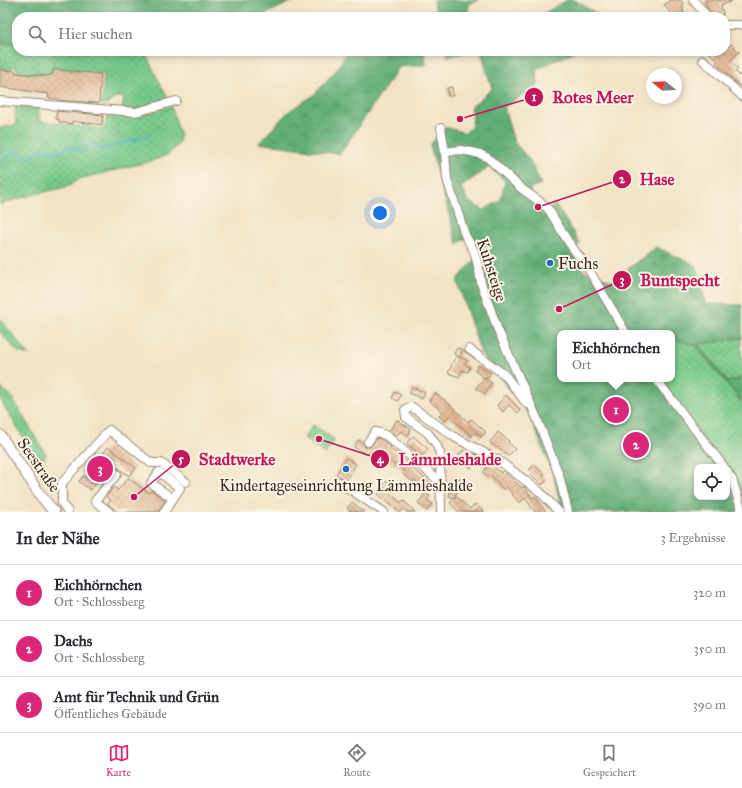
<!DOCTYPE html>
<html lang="de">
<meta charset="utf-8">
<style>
body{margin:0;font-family:"IM FELL Great Primer",serif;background:#f2f2f3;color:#2b2b33}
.controls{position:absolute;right:12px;bottom:12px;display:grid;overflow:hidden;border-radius:8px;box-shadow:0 2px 6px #0003}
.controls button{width:36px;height:36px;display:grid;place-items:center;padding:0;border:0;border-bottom:1px solid #e1e1e2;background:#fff;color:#2b2b33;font:20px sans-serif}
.compass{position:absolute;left:646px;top:68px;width:36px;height:36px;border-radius:50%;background:#fff;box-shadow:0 2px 6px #0003;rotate:288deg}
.you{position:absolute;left:380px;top:213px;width:14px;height:14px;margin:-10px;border:3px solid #fff;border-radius:50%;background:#1a73e8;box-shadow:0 0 0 6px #1a73e833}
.badge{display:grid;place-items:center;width:26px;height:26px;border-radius:50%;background:#db2777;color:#fff;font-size:13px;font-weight:700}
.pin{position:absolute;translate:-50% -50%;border:2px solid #fff;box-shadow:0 1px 4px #0006}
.popup{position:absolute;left:557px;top:330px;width:118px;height:52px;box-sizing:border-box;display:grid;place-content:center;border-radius:8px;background:#fff;filter:drop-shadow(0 1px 3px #0005);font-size:13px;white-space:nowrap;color:#7c7c81}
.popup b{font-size:15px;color:#2b2b33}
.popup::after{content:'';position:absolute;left:50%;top:100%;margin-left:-8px;border:8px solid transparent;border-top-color:#fff}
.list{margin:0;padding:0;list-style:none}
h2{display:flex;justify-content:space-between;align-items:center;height:52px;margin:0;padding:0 16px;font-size:17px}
h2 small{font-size:13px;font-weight:400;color:#7c7c81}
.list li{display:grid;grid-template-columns:26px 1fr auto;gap:12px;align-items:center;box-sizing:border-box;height:56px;padding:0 16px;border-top:1px solid #e1e1e2}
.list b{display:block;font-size:15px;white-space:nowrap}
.list p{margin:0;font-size:13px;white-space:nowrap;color:#7c7c81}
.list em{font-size:13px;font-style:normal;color:#7c7c81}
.icon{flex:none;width:22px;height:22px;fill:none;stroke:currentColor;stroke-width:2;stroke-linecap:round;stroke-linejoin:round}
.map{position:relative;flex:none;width:742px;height:512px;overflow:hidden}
.search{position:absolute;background:#fff;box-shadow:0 2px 6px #0003;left:12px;right:12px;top:12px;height:44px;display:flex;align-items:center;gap:10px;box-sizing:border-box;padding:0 14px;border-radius:16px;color:#7c7c81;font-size:15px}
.sheet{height:220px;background:#fff}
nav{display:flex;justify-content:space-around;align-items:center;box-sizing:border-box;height:56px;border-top:1px solid #e1e1e2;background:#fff;font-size:11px;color:#7c7c81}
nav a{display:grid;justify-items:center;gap:2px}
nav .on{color:#db2777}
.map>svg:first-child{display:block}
.grass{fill:url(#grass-dots);stroke:#597a54}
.forest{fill:url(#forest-crowns);stroke:#4e6c4a;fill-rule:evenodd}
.park{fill:url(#park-crowns);stroke:#597a54}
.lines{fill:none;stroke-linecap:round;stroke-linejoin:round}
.stream{stroke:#4ab4c8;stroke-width:2}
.building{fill:url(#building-cross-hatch)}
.minor-casing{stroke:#968672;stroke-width:10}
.major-casing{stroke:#968672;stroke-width:12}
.minor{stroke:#fff;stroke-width:8}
.major{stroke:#fff;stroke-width:10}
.poi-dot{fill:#1f6fb2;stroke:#fcf5e5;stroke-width:1.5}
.labels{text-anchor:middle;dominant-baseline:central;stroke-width:4;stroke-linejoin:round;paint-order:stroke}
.poi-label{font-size:16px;fill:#3b2a1e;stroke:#fcf5e5;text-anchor:start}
.street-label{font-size:16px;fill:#3b2a1e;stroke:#fcf5e5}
.leader{fill:none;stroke:#c2185b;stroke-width:1.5}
.callout-dot{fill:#c2185b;stroke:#fcf5e5;stroke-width:1.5}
.mark-label{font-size:12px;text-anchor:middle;font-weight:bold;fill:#fff}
.callout-label{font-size:17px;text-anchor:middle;font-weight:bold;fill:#c2185b;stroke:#fcf5e5;stroke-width:4;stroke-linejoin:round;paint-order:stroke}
</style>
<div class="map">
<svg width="742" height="512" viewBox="0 0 742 512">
<defs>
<pattern id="grass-dots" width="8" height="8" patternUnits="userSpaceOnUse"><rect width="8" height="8" fill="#77c98b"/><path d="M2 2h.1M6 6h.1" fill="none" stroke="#63a371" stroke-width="1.8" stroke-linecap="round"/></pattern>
<pattern id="forest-crowns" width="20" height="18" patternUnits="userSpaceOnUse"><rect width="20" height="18" fill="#61ad77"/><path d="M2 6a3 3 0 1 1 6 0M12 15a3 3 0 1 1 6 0" fill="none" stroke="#518d61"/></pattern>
<pattern id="park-crowns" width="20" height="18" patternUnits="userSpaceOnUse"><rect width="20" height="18" fill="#77c98b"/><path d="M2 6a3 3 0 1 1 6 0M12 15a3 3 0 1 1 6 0" fill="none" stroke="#63a371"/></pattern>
<pattern id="building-cross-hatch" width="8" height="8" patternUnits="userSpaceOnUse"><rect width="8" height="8" fill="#e3b896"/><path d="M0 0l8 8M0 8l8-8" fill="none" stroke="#c49e81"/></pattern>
</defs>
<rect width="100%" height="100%" fill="#fcf5e5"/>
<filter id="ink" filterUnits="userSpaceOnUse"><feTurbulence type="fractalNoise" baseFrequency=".025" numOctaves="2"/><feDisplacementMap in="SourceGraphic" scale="8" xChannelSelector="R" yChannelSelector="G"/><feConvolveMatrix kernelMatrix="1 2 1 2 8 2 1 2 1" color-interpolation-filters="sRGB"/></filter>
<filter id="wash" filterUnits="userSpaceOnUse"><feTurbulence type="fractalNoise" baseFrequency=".012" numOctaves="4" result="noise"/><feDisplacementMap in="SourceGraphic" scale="16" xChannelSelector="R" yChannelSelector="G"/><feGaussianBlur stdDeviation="0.9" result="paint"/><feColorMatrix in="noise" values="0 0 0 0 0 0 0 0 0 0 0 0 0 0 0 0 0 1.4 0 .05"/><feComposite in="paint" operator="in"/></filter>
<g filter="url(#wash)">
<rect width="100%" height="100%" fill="#f1e3c6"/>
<!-- grass -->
<g class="grass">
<polygon points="0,44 17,44 17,51 144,51 168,99 142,110 122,110 124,97 115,97 109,104 101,105 104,74 54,69 52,74 48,76 17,72 17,67 12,67 11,70 0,69"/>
<polygon points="15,106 39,108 39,121 104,129 108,115 138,116 171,106 180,135 179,143 169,154 152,161 79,179 70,186 23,197 0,205 0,128 16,125"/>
<polygon points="0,319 29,355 18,352 0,332"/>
<polygon points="741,338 742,378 728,382 698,344"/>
<polygon points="672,339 695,345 742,402 742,508 737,490 660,379 672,379"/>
<polygon points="0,387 11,396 46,455 42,462 29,447 0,399"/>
</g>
<!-- forest -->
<g class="forest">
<polygon points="0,0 295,0 259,17 17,17 17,44 0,44"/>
<polygon points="433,0 478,0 470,3 466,17 437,17"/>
<polygon points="567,0 575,0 599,15 599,17 538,17"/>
<polygon points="351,51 425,51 426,65 399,67 340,154 259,143 288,112 314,95 337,69 345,55"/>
<polygon points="446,51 474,51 448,57"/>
<path d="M481,51h94l-38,18 1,16 -34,22 10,35 15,17 12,25 -11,4 1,14 13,14 11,-12 25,39 -9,10 13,18 28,10 44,-34 41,19 9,38 36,1v34l-1,-1 -43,6 30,38 14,-4v24l-47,-57 -23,-6v-6h-112v46h100l66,88h-29v30h30v-29l13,44h-168l-12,-8 -6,-28 -25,-61 -48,-61 -24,-74 21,-24 -7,-21 -14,9 -27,-99 16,-18 19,6 7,-7 1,-10 -2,-9 21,-18zM489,167l16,14 -4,19 -17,10 -16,-9 -7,-14z"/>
</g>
<!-- park -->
<polygon class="park" points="313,425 335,440 325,454 304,438"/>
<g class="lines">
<!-- stream -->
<path class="stream" d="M0,160l2,1c6,-3 11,-12 18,-8 4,1 6,4 10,5 19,-17 12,-5 31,-5l8,-7c6,1 10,5 15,5l5,-7h4l7,5 50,-13"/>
</g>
<g id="blocks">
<!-- building -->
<g class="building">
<polygon points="670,0 681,0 683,3 683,12 687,17 674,17 664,5"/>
<polygon points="705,0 731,0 732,1 721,5 723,15 715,17 707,8"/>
<polygon points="731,44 739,52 730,61 738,69 735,71 742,78 742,84 740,86 716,63 718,61 708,51 725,51"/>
<polygon points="54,69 101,74 99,103 58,100 58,99 48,98 49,94 0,87 0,70 16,71 15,73 48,76 52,74"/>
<polygon points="452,87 453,96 448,96 447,88"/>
<polygon points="57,111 103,115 102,125 72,121 72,124 59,122 59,119 56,119"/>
<polygon points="457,348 463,350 460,357 454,354"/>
<polygon points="456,356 467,360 465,364 470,367 468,372 462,370 459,377 448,373"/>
<polygon points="478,365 491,373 486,379 475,371"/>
<polygon points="484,377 492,383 485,394 476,388"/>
<polygon points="412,387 425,392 422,399 409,393"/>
<polygon points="395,392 401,395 398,401 392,398"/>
<polygon points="435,393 447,402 468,422 471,419 486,432 481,437 476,432 472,436 449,416 445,421 439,416 443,412 429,401"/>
<polygon points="506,395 520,410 518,413 509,405 503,412 497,405"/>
<polygon points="397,420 411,429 408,436 401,431 396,436 389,431"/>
<polygon points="498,432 509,441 508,442 515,449 508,456 498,447 497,448 490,442"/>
<polygon points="413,436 428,449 422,457 407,443"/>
<polygon points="377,438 382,440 391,447 390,449 398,454 397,455 410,464 412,465 411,467 432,484 427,490 414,480 413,482 403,474 405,471 384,458 382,460 370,451 368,455 354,447 358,440 363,443 365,447 370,447"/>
<polygon points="108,447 136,468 129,476 111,463 91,490 79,482 83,476 86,478"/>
<polygon points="463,450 473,457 475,454 487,461 501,473 503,471 522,488 524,486 532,498 535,496 546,512 535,512 525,498 519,503 507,487 504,490 492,476 490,478 483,472 487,468 477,462 476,461 471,468 457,458"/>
<polygon points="346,458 356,464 346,480 336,474"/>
<polygon points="534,465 544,474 543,476 547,480 542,485 528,471"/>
<polygon points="454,476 463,480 454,498 449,496 451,488 448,487"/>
<polygon points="128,478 149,493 151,490 165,500 157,512 118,512 108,504 111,500 106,497 114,487 118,490"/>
<polygon points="387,481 392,485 387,490 383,486"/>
<polygon points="383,488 400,502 403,500 415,512 407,512 404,509 401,512 399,512 378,494"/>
<polygon points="426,493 430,496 427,500 433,504 427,511 418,503"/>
<polygon points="456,496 470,509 476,504 484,512 459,512 450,503"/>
<polygon points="352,502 356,505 356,506 364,512 351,512 347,508"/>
</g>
</g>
</g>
<g filter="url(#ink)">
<use href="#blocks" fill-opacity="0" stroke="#968672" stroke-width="1"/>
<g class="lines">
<defs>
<g id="minor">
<polyline points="693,0 708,17"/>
<polyline points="725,25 742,25"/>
<polyline points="703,60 742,96"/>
<polyline points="0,101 136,112 176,101"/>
<polyline points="441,128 445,152 447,179 457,210 465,235 474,251 479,270 481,283 498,330 536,416 559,475 568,512"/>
<polyline points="445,152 460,150 472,152 480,154 488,158 522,189 543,204 549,210 567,240 589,270 626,333"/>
<polyline points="469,349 505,375 527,404"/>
<polyline points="656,379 724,467"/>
<polyline points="368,442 375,432 380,433 387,436 440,482"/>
<polyline points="727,471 732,479 742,512"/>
<polyline points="339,482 384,512"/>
<polyline points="68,512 62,503 62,483 109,430 151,463 161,463 186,482"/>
<polyline points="109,512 95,501 117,474"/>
<polyline points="164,512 180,488 159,472 151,483 173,499"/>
<polyline points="441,512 440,453 436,444 428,433 406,417 405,410 408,408 412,407 456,438 498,460 539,491 559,512"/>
</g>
<polyline id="major" points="0,435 41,496 54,512"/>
</defs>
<!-- minor casing -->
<use href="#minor" class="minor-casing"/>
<!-- major casing -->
<use href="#major" class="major-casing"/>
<!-- minor -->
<use href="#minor" class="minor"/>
<!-- major -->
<use href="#major" class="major"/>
</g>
</g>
<!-- markers -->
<g class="poi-dot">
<circle cx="550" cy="263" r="4"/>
<circle cx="346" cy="469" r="4"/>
</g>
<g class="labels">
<!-- poi labels -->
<g class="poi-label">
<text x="558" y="263">Fuchs</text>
<text x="346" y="485" text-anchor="middle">Kindertageseinrichtung Lämmleshalde</text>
</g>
<!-- street labels -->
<g class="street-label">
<text transform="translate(492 270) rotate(72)">Kuhsteige</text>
<text transform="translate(39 465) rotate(55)">Seestraße</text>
</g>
</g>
<!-- callouts -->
<path class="leader" d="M460 119L534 97M538 207L622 179M559 309L622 280M319 439L380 459M134 497L181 459"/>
<g class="callout-dot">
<circle cx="460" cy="119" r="4"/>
<circle cx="538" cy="207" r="4"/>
<circle cx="559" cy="309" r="4"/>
<circle cx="319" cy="439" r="4"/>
<circle cx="134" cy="497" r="4"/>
<circle cx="534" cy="97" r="10"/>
<circle cx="622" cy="179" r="10"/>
<circle cx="622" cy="280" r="10"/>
<circle cx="380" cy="459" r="10"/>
<circle cx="181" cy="459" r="10"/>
</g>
<g class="mark-label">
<text x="534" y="101">1</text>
<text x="622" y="183">2</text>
<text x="622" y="284">3</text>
<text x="380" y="463">4</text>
<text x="181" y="463">5</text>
</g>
<g class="callout-label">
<text x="593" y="103">Rotes Meer</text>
<text x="657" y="185">Hase</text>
<text x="680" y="286">Buntspecht</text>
<text x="450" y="465">Lämmleshalde</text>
<text x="237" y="465">Stadtwerke</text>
</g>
</svg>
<div class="controls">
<button><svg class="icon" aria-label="locate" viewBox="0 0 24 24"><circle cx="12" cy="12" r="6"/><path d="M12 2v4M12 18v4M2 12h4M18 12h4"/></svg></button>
</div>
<svg class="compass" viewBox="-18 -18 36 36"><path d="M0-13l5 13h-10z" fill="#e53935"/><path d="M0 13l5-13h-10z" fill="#7c7c81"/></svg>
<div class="you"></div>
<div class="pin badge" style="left:616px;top:410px">1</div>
<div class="popup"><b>Eichhörnchen</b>Ort</div>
<div class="pin badge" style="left:636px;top:445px">2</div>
<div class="pin badge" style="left:100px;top:469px">3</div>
<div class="search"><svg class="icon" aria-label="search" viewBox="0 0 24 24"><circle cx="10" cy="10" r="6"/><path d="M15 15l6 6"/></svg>Hier suchen</div>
</div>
<section class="sheet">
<h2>In der Nähe<small>3 Ergebnisse</small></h2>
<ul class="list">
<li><span class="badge">1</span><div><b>Eichhörnchen</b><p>Ort · Schlossberg</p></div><em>320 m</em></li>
<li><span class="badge">2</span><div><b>Dachs</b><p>Ort · Schlossberg</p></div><em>350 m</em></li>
<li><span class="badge">3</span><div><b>Amt für Technik und Grün</b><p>Öffentliches Gebäude</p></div><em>390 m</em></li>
</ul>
</section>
<nav>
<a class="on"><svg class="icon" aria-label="map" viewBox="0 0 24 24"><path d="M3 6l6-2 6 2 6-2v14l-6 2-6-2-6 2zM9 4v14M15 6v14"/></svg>Karte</a>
<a><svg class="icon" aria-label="directions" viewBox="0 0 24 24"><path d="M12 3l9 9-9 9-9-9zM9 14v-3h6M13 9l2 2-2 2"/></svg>Route</a>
<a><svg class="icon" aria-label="saved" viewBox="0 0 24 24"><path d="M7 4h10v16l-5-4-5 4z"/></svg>Gespeichert</a>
</nav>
